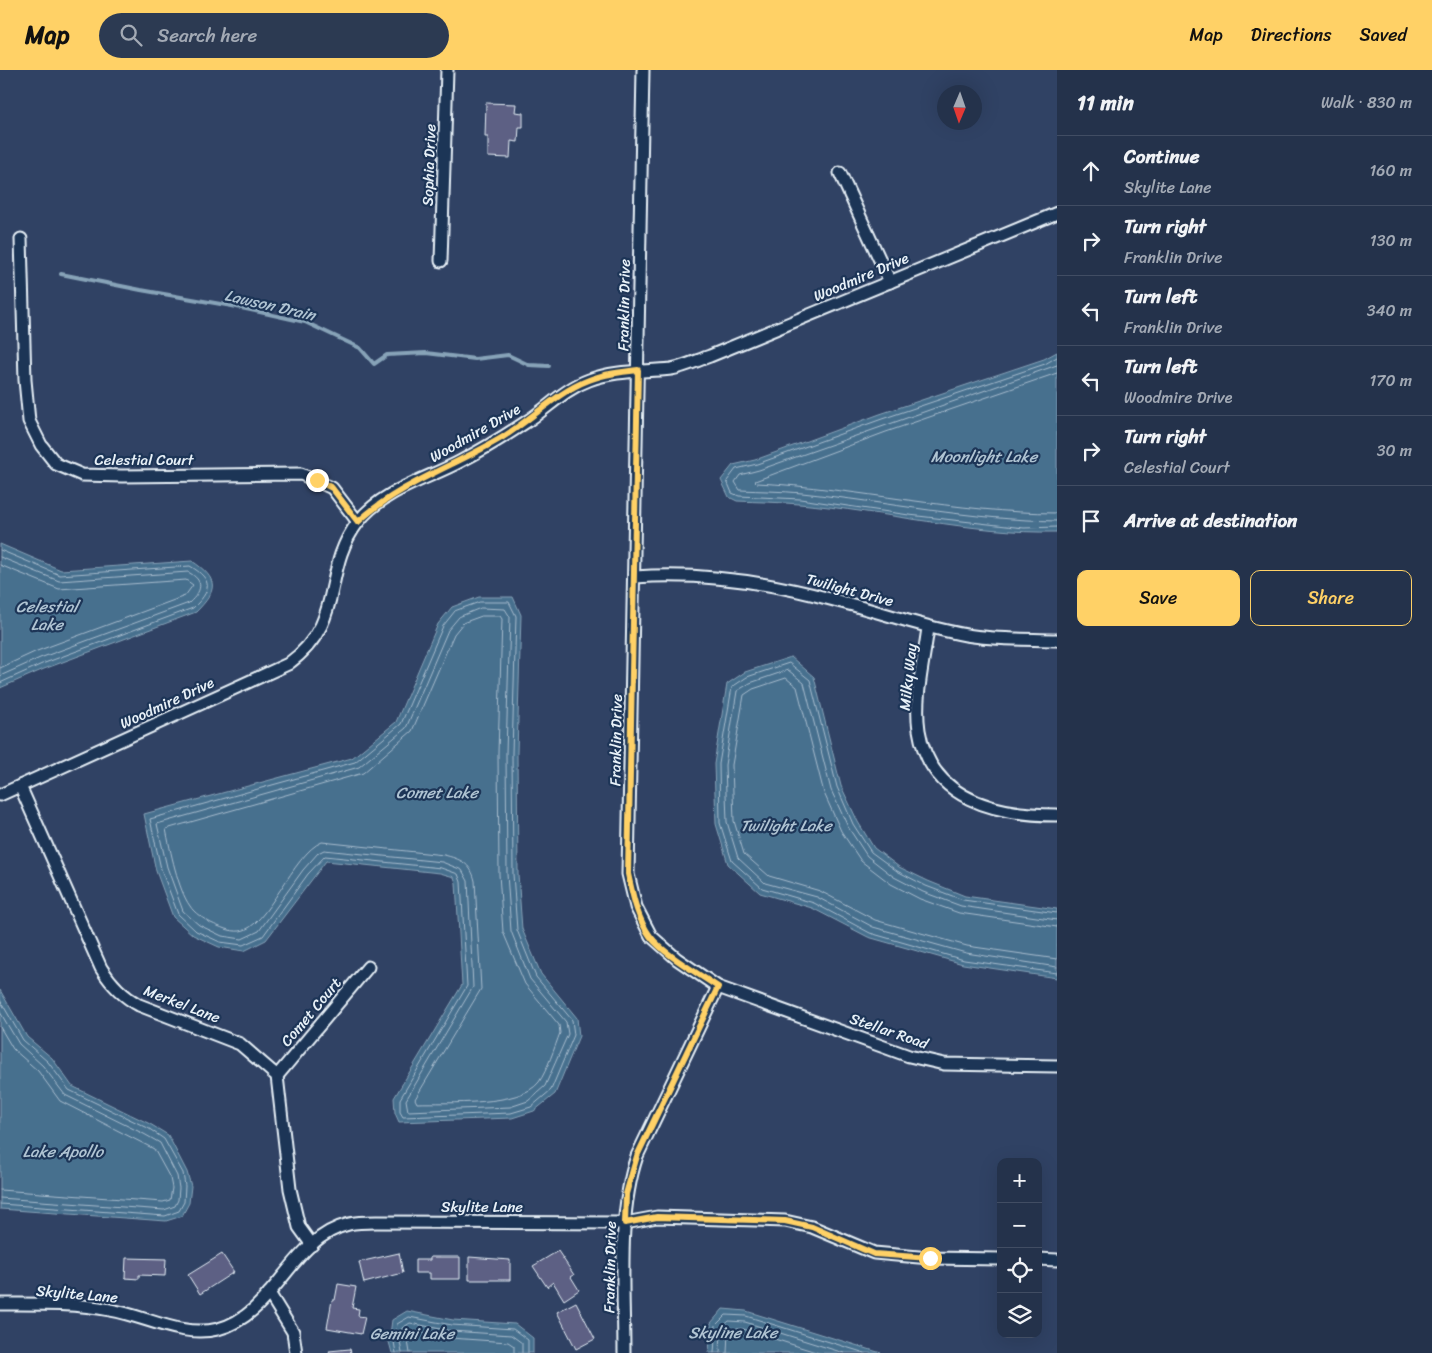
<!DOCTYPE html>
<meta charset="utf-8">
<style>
body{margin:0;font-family:Sriracha,sans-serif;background:#2c3a52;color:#f1f3f6}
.controls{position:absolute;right:15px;bottom:15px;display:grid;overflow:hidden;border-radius:10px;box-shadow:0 5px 20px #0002}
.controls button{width:45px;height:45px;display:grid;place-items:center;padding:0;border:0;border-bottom:1px solid #414d63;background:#24324b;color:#f1f3f6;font:25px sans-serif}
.compass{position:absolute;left:937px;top:15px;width:45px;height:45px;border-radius:50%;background:#24324b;box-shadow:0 5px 20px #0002;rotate:182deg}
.stop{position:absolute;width:15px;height:15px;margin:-11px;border:4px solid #ffd166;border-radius:50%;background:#fff}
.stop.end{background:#ffd166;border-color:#fff;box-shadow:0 1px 5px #0008}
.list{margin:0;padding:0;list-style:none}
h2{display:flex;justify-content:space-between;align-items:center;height:65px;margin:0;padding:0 20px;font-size:21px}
h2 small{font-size:16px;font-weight:400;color:#a3aab5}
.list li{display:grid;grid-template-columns:32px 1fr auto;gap:15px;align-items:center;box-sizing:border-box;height:70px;padding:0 20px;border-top:1px solid #414d63}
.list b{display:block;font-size:19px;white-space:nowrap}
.list p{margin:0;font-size:16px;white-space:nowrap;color:#a3aab5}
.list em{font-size:16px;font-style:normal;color:#a3aab5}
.actions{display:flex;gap:10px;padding:15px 20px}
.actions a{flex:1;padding:11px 0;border:1px solid #ffd166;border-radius:10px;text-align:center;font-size:18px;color:#ffd166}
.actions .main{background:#ffd166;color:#111}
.icon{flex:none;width:28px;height:28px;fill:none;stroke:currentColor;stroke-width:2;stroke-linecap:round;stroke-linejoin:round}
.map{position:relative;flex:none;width:1057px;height:1283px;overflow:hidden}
header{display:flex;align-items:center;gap:30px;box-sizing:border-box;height:70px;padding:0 25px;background:#ffd166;color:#111}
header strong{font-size:24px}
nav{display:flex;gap:28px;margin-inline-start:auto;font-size:18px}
.search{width:350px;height:45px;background:#2c3a52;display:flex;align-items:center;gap:12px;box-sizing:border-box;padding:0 18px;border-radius:28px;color:#a3aab5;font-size:19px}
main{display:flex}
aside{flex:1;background:#24324b}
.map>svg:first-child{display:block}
.water{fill:#476f8e;stroke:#87a3b8}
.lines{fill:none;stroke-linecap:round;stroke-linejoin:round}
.shore{stroke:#a8bdce;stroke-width:1}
.stream{stroke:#87a3b8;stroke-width:4}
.building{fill:#5d6084;stroke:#e8f1f8}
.minor-casing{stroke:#e8f1f8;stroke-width:15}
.minor{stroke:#1d3557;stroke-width:11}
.route{stroke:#ffd166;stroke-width:6}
.labels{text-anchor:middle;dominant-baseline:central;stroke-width:4.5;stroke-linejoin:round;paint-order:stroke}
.street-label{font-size:15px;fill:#e8f1f8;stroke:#1d3557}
.water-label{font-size:16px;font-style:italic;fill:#b0c4d3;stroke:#1d3557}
</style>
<header>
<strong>Map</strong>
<div class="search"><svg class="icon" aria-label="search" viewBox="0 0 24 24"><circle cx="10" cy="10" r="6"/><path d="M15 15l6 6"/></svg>Search here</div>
<nav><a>Map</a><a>Directions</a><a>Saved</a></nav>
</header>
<main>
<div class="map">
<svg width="1057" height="1283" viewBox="0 0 1057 1283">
<rect width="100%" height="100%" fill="#304264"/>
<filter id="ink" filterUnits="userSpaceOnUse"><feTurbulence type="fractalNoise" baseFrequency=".02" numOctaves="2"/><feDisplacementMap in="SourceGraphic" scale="10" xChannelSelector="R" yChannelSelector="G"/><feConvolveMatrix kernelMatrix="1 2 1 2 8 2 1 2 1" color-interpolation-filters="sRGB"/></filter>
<g filter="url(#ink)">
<!-- water -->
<g class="water">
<path d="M1057,282v180c-87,2 -172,-21 -258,-28 -21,-2 -41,-2 -62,-3l-8,-4 -8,-17 12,-15 22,-5 125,-46 164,-55z"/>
<path d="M0,474l61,26 131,-9c27,18 26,29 4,51l-152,57 -44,19z"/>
<polygon points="479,527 513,527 521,545 517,683 518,804 522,859 541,904 577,948 579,966 555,1024 534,1041 512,1048 399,1052 395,1043 394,1028 462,915 456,813 454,807 440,803 326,791 266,870 244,881 219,877 193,865 173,847 156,801 144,744 352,688 396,652 438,554 452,537"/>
<polygon points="791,587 814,607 841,716 858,752 874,778 899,797 928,811 965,826 1057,839 1057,908 963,894 868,867 812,838 760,823 728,794 716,754 714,694 727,614 745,602"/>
<polygon points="0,920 27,967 52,988 72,1016 150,1054 168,1065 187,1102 191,1116 189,1133 182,1146 166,1151 0,1139"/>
<polygon points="723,1239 746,1241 881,1283 709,1283 711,1253"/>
<polygon points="407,1241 453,1250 515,1254 533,1268 533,1283 392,1283 389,1272 392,1250"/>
</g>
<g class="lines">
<!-- shore -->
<g class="shore">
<polyline points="1057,287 1045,294 882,349 757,394 736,399 727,411 732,423 739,426 800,429 909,445 1024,458 1057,457"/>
<path d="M1057,295l-298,105 -19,5 -5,7 5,8c21,1 41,1 62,3 85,9 169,27 255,28"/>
<path d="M1057,303l-171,59 -131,49 2,2c101,5 199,30 300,30"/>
<path d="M0,480l60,25 130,-9c24,14 21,25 3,42l-151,56 -42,19"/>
<path d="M0,487l59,24 129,-9c17,9 14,19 1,31l-149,55 -40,18"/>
<polyline points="0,495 59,519 186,510 193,515 185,526 37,581 0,598"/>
<polygon points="480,532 509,532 516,546 512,683 513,804 517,860 536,907 572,950 574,965 551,1020 531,1037 511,1043 403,1047 400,1042 400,1029 467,916 461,812 458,804 441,798 325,786 308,804 263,866 243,875 220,872 196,861 178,844 161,799 150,749 355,692 401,654 443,556 455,541"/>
<polygon points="481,538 505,539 510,547 506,683 507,804 511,861 530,909 566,952 568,964 545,1016 528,1031 510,1037 408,1041 406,1030 473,917 468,811 462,800 442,792 324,780 318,783 303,800 259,861 242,869 222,866 199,855 183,841 167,797 157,754 359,697 406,658 448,560 459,547"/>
<path d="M482,546h18l2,3 -4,134 1,121 4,58 22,52 34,41 1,8c-5,13 -13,38 -21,49 -19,25 -92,20 -122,21l-2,-4 66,-110 -6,-108c-4,-18 -15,-22 -31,-26l-122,-13c-29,11 -55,87 -82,89 -10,1 -20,-4 -29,-8 -7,-4 -17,-10 -21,-17 -12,-16 -20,-57 -24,-77l197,-56 49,-42 42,-97 9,-11z"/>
<polyline points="1057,843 963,830 926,816 897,801 871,782 853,754 837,717 810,610 789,593 747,607 732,617 719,694 720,753 732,791 762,818 814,833 870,863 964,890 1057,903"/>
<polyline points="1057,850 961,836 923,822 894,807 867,786 848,757 831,720 804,613 788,600 750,613 737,621 725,695 727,752 738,788 765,813 817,827 873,857 966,883 1057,897"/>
<polyline points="1057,857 959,843 920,829 891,814 861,791 841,761 824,723 797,617 786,608 753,619 744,625 732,695 734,751 744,784 769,806 820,821 875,850 967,876 1057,889"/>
<polyline points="0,930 23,970 48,992 69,1020 148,1058 164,1069 183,1103 185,1116 184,1132 179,1141 165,1146 0,1134"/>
<polyline points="0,942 19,974 43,996 65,1025 144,1064 160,1073 177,1106 179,1118 178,1130 175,1136 164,1140 0,1128"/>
<polyline points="0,957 13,979 38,1001 60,1031 154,1079 170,1108 172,1118 170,1130 163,1132 0,1120"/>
<polyline points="396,1283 394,1272 397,1254 409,1247 452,1255 513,1259 528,1270 528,1283"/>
<polyline points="402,1283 400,1272 402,1258 410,1253 451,1261 511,1265 522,1273 522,1283"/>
<polyline points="410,1283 408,1271 412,1261 450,1268 508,1272 514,1276 514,1283"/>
<polyline points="714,1283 716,1255 726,1245 746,1246 865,1283"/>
<polyline points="720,1283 721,1258 729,1251 745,1252 844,1283"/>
<polyline points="727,1283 728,1262 732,1259 743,1259 819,1283"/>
</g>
<!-- stream -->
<polyline class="stream" points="61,204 141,220 232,236 305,252 360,278 374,294 387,285 426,283 475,289 508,285 529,295 549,296"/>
</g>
<!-- building -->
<g class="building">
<polygon points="486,33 516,34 515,42 523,43 523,57 519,57 518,72 511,71 510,88 488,87 488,67 485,67"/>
<polygon points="558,1181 574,1205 571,1207 579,1220 564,1230 553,1212 547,1217 533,1196"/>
<polygon points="399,1183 403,1203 364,1213 359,1192"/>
<polygon points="222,1184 234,1202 200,1224 188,1205"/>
<polygon points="430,1187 460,1187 460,1209 430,1209 430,1203 415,1203 415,1190 430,1190"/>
<polygon points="469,1187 510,1190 510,1210 469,1210"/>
<polygon points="126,1188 166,1189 165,1206 139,1205 139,1209 125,1208"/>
<polygon points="338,1214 356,1217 352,1238 359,1239 358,1246 365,1247 361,1264 327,1258 332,1230 335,1230"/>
<polygon points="576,1232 595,1269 576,1279 557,1242"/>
<polygon points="350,1279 351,1283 330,1283 329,1281"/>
</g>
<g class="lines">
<defs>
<g id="minor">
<polyline points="643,0 628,804 636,837 651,866 677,889 718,917 909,986 944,994 1057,996"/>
<polyline points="840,103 890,212"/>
<polyline points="21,169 25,310 29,351 41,375 56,394 82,405 122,406 301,404 332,418 358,452"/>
<polyline points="441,191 447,0"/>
<path d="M635,507c67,-5 133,5 199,23 44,11 87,27 132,35 30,5 61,4 91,5"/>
<path d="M928,558c-4,32 -14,69 -9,102 11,70 78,85 138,85"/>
<path d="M20,716l81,182c10,16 21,28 38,37l101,39 37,32 13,113 9,38 13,18"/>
<path d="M0,725l288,-131c59,-43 32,-92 70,-142 24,-32 70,-43 103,-61 23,-12 44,-25 65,-39 22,-14 38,-33 63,-42 26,-10 54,-8 82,-11 13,-2 27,-9 39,-13l347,-143"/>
<polyline points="277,1006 368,897"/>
<polyline points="1038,1189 1057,1190"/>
<polyline points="269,1223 293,1262 296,1283"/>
<path d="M0,1234c36,0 74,-1 110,6 36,6 71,28 108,19 58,-15 72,-91 131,-105 8,-2 18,-2 27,-2l249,1 32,-6 128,4 27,6 62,26 56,5 71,1"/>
<path d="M624,1283c0,-63 -7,-138 13,-197l81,-169"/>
</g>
</defs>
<!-- minor casing -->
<use href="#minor" class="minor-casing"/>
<!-- minor -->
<use href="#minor" class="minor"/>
</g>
</g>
<g class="lines" filter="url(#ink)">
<!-- route -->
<path class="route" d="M317,410l15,8 26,34c42,-39 97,-56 145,-85 29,-18 54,-45 86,-57 15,-6 32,-8 49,-10l-10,504c5,22 9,44 22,62 14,19 48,37 68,51l-81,169 -11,38 -1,29 32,-6 128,4 27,6 62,27 56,4"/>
</g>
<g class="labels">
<!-- street labels -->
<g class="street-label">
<text transform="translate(429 95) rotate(-88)">Sophia Drive</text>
<text transform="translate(861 207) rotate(-23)">Woodmire Drive</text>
<text transform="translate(624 235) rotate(-89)">Franklin Drive</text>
<text transform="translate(475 363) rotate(-30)">Woodmire Drive</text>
<text x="144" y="390">Celestial Court</text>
<text transform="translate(850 520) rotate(15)">Twilight Drive</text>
<text transform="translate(908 607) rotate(-84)">Milky Way</text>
<text transform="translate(167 633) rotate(-25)">Woodmire Drive</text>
<text transform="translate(616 670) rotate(-89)">Franklin Drive</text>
<text transform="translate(182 934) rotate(21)">Merkel Lane</text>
<text transform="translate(311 942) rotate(-50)">Comet Court</text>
<text transform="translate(889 961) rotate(19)">Stellar Road</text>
<text x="482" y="1137">Skylite Lane</text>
<text transform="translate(610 1197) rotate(-89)">Franklin Drive</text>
<text transform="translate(77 1224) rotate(5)">Skylite Lane</text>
</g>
<!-- water labels -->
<g class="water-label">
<text transform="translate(270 235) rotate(13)">Lawson Drain</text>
<text x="984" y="386">Moonlight Lake</text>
<text x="47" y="536">Celestial<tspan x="47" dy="18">Lake</tspan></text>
<text x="437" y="722">Comet Lake</text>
<text x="786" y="755">Twilight Lake</text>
<text x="63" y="1081">Lake Apollo</text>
<text x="733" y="1262">Skyline Lake</text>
<text x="412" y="1263">Gemini Lake</text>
</g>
</g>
</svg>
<div class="controls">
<button>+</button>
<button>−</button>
<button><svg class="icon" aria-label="locate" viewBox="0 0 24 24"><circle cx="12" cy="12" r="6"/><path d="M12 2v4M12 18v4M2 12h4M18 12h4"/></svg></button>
<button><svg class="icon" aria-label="layers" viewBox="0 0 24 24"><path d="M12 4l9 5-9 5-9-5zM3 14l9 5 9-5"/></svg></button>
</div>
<svg class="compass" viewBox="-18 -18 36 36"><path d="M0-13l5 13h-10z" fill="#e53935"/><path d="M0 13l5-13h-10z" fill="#a3aab5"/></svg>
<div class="stop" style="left:930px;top:1188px"></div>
<div class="stop end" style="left:317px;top:410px"></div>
</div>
<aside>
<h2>11 min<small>Walk · 830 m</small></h2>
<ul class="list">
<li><svg class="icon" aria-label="ahead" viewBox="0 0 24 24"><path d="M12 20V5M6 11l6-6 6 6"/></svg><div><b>Continue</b><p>Skylite Lane</p></div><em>160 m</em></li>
<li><svg class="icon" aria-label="right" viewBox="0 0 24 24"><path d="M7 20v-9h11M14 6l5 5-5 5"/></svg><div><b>Turn right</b><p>Franklin Drive</p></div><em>130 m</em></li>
<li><svg class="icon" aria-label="left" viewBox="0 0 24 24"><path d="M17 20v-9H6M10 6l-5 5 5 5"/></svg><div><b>Turn left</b><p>Franklin Drive</p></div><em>340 m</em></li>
<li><svg class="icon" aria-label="left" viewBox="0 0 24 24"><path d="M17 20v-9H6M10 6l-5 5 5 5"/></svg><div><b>Turn left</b><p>Woodmire Drive</p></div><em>170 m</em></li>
<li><svg class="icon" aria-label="right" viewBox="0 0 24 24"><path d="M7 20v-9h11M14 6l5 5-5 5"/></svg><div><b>Turn right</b><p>Celestial Court</p></div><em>30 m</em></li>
<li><svg class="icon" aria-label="arrive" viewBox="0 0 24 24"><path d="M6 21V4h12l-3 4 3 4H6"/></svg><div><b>Arrive at destination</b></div></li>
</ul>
<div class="actions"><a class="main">Save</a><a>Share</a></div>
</aside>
</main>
